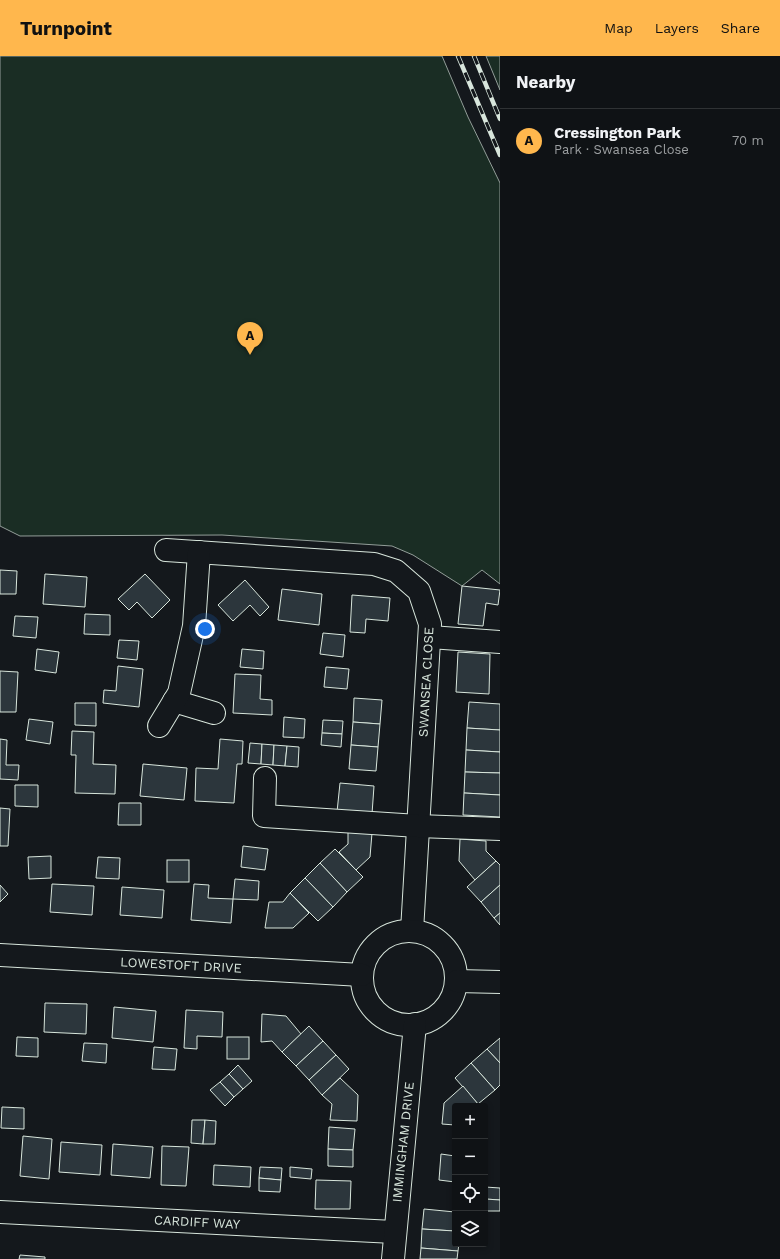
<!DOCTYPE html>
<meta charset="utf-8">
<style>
body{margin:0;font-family:"Work Sans",sans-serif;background:#1d2022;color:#f1f3f6}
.controls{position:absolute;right:12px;bottom:12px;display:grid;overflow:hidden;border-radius:4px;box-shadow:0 2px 6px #0003}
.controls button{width:36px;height:36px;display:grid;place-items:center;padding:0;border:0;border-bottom:1px solid #2f3234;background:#0f1215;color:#f1f3f6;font:20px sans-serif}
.you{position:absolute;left:205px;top:573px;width:14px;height:14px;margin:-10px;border:3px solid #fff;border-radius:50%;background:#1a73e8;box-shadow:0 0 0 6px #1a73e833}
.badge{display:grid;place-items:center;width:26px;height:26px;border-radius:50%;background:#ffb74d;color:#111;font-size:13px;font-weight:700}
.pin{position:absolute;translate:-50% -33px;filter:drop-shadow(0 1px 2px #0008)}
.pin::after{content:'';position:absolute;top:21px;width:14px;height:12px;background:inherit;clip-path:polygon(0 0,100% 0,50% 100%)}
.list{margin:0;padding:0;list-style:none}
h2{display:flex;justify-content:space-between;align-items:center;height:52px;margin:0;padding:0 16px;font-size:17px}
h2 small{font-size:13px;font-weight:400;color:#9b9ea0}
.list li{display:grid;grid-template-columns:26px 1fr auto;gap:12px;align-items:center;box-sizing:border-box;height:64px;padding:0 16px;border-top:1px solid #2f3234}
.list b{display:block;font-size:15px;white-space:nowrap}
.list p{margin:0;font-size:13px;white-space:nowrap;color:#9b9ea0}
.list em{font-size:13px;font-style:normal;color:#9b9ea0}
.icon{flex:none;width:22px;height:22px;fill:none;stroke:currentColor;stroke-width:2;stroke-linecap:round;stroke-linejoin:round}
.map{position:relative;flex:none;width:500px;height:1203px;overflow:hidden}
header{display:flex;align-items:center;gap:24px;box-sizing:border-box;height:56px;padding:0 20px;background:#ffb74d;color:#111}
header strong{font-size:19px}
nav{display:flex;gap:22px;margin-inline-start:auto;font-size:14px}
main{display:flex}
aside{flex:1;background:#0f1215}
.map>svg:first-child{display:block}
.green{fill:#1a2d24;stroke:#939e99}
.building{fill:#2c363c;stroke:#d8e6dc}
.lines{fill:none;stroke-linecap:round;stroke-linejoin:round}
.minor-casing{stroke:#d8e6dc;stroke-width:24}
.minor{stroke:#14181c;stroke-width:22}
.rail-casing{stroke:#d8e6dc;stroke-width:4.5}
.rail{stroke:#14181c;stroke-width:3;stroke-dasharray:9;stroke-linecap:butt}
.labels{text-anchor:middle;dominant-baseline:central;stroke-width:3;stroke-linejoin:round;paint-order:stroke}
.street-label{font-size:13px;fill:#d8e6dc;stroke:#14181c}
</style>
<header>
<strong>Turnpoint</strong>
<nav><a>Map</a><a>Layers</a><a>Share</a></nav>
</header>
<main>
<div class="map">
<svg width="500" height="1203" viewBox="0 0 500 1203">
<rect width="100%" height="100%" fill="#14181c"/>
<!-- green -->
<g class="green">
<polygon points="0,0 442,0 468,61 500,127 500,528 482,514 462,530 413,499 392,490 222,479 20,480 0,470"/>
<polygon points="486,0 500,0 500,34"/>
</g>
<!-- building -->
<g class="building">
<polygon points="0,514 17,515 16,538 0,538"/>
<polygon points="45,518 87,521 85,551 43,548"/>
<polygon points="145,518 170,544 152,562 137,546 129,554 118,543"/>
<polygon points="245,524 269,551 260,560 250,549 233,565 218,549"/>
<polygon points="462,530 500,534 498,549 486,547 483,570 458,568"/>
<polygon points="282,533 322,538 319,569 278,564"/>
<polygon points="352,539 390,542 388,565 366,563 365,577 350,576"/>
<polygon points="85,558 110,559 110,579 84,578"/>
<polygon points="15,560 38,561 36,582 13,580"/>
<polygon points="323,577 345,579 343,601 320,598"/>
<polygon points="119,584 139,585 137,604 117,602"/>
<polygon points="37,593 59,596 56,617 35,614"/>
<polygon points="242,593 264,595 263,613 240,611"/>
<polygon points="458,596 490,598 489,638 456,636"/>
<polygon points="118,610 143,613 139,651 103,647 104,634 116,635"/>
<polygon points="326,611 349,613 347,633 324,631"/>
<polygon points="0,615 18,616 16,656 0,656"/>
<polygon points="235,618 261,619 260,643 272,644 272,659 233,657"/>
<polygon points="354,642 382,644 380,668 353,666"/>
<polygon points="469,646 500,648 500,674 467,672"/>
<polygon points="75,647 96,647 96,670 75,669"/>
<polygon points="284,661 305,663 304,682 283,681"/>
<polygon points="29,663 53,666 50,688 26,684"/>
<polygon points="323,664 343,665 342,678 322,677"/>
<polygon points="353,666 380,668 378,691 351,689"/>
<polygon points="467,672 500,674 500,696 466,694"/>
<polygon points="72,675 94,676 93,708 116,709 115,738 75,737 76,699 71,699"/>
<polygon points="322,677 342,678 341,691 321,689"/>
<polygon points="0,683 7,684 6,709 19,709 18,724 0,723"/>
<polygon points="220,683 243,685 242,708 237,708 234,747 195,745 196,712 218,713"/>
<polygon points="250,687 262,688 261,708 248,707"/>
<polygon points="262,688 274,689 273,709 261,708"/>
<polygon points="274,689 287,690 285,710 273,709"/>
<polygon points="351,689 378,691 376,715 349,713"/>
<polygon points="287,690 299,691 298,711 285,710"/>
<polygon points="466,694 500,696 500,717 465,716"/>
<polygon points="143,708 187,712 184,744 140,740"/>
<polygon points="465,716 500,717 500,739 464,737"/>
<polygon points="340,727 374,730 372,758 337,756"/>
<polygon points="15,729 38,729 38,751 15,750"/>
<polygon points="464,737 500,739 500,761 463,759"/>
<polygon points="119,747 141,747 141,769 118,769"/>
<polygon points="0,752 10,753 8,790 0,790"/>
<polygon points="348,776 372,777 370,801 356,814 339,796 348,788"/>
<polygon points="460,783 486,785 486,795 496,805 475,824 459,805"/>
<polygon points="243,790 268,793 265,814 241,811"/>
<polygon points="335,793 363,821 347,836 320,807"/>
<polygon points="51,800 51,822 29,823 28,801"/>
<polygon points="98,801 120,802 119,823 96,822"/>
<rect x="167" y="804" width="22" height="22"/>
<polygon points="496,805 500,809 500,829 481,846 467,831"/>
<polygon points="320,807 347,836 333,851 305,822"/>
<polygon points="305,822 333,851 318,865 290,837"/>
<polygon points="235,823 259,825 258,844 233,843"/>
<polygon points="52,828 94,830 92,859 50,856"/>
<polygon points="194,828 209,829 208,842 233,843 231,867 191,864"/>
<polygon points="0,829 8,838 0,846"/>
<polygon points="500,829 500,857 494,862 481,846"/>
<polygon points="122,831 164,834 162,862 120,859"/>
<polygon points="290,837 309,857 293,872 265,872 269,846 283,846"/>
<polygon points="500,857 500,869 494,862"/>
<polygon points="45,947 87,948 86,978 44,976"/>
<polygon points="114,951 156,955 153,986 112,982"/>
<polygon points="186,954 223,956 222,981 197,980 197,993 184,992"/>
<polygon points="262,958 286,960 301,978 282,996 272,985 261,986"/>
<polygon points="309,970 323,985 296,1010 282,996"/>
<polygon points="17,981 38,982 38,1001 16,1000"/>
<rect x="227" y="981" width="22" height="22"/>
<polygon points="500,982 500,1007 487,993"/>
<polygon points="323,985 336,999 309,1024 296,1010"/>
<polygon points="84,987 107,988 106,1007 82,1005"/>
<polygon points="154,991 177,993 175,1014 152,1013"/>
<polygon points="487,993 500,1007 500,1029 495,1034 471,1007"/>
<polygon points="336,999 349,1013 322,1039 309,1024"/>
<polygon points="471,1007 495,1034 478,1048 455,1022"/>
<polygon points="238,1009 252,1025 243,1033 229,1018"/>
<polygon points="229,1018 243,1033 234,1041 220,1026"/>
<polygon points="340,1022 358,1039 357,1065 330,1064 332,1048 322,1039"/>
<polygon points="220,1026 234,1041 225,1050 210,1034"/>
<polygon points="463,1030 478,1048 476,1050 455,1050 455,1069 442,1068 444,1047"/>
<polygon points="2,1051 24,1052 24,1073 1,1072"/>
<polygon points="192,1064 205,1064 203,1088 191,1087"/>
<polygon points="205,1064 216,1065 215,1088 203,1088"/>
<polygon points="454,1069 455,1069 455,1095 453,1095"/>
<polygon points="329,1071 355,1073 353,1094 328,1093"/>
<polygon points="23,1080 52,1083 49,1123 20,1120"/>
<polygon points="61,1086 102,1089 100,1119 59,1116"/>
<polygon points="113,1088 153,1091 150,1122 111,1119"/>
<polygon points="162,1090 189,1091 186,1130 161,1129"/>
<polygon points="328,1093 353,1094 353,1111 328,1110"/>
<polygon points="441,1098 455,1100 455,1126 439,1124"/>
<polygon points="214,1109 251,1111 250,1131 213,1129"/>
<polygon points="260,1111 282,1112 281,1124 259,1122"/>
<polygon points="290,1111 312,1113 311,1123 290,1121"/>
<polygon points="259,1122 281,1124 280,1136 259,1135"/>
<polygon points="316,1124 351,1125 350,1153 315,1153"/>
<polygon points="485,1131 500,1132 500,1144 485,1143"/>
<polygon points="485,1143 500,1144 500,1155 485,1155"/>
<polygon points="424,1153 455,1156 455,1175 422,1173"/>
<polygon points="422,1173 455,1175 455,1188 459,1188 458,1195 421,1192"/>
<polygon points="421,1192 458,1195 457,1203 420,1203"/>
<polygon points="20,1199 45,1201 45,1203 19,1203"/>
</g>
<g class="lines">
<defs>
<g id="minor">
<polyline points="166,494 374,508 396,515 419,535 430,568 412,875"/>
<polyline points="430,581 500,586"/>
<polyline points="174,645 214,657"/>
<polyline points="159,670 179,637 194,570 199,496"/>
<polyline points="265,722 264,760 418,770 500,773"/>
<circle cx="409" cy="922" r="47"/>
<polyline points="0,899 362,919"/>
<polyline points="457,925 500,926"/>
<polyline points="0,1156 394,1176"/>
<polyline points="393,1203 415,968"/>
</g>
</defs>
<!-- minor casing -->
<use href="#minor" class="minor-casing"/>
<!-- minor -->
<use href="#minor" class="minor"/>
<defs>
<g id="rail">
<polyline points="458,0 500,99"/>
<polyline points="474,0 500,63"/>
</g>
</defs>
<!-- rail casing -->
<use href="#rail" class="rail-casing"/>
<!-- rail -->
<use href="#rail" class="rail"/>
</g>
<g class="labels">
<!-- street labels -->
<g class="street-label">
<text transform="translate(426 626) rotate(-87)">SWANSEA CLOSE</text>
<text transform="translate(181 909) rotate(3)">LOWESTOFT DRIVE</text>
<text transform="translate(403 1086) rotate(-84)">IMMINGHAM DRIVE</text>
<text transform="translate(197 1166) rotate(3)">CARDIFF WAY</text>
</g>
</g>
</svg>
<div class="controls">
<button>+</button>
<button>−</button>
<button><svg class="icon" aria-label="locate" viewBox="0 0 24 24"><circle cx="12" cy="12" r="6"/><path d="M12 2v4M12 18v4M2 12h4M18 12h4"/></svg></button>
<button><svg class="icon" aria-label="layers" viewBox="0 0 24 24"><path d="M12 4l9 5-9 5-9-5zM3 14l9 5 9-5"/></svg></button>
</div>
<div class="you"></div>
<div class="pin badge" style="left:250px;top:299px">A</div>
</div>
<aside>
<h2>Nearby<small></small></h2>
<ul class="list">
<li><span class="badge">A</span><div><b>Cressington Park</b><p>Park · Swansea Close</p></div><em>70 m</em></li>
</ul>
</aside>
</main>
